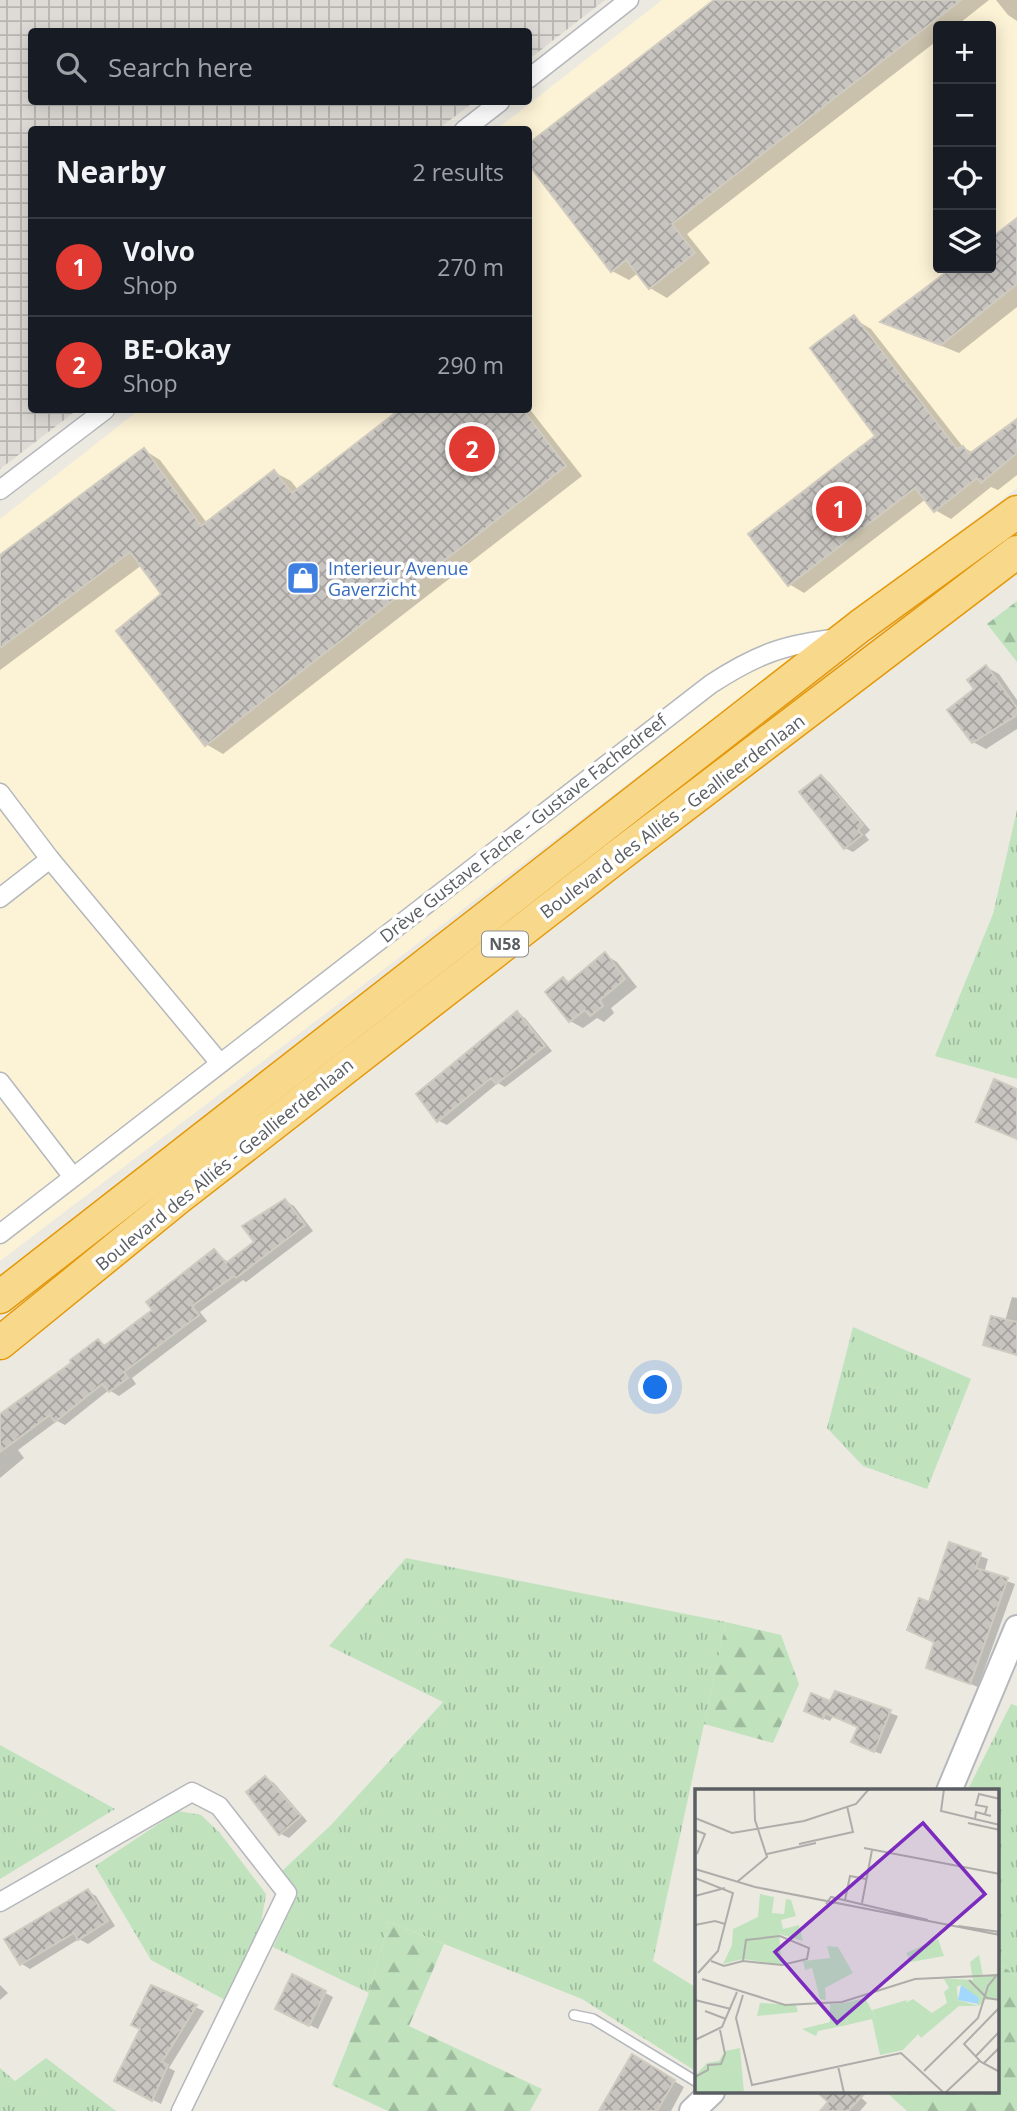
<!DOCTYPE html>
<meta charset="utf-8">
<style>
body{margin:0;font-family:"Open Sans",sans-serif;background:#242831;color:#f1f3f6}
.controls{position:absolute;right:21px;top:21px;display:grid;overflow:hidden;border-radius:7px;box-shadow:0 4px 18px #0003}
.controls button{width:63px;height:63px;display:grid;place-items:center;padding:0;border:0;border-bottom:2px solid #363941;background:#171b24;color:#f1f3f6;font:35px sans-serif}
.you{position:absolute;left:656px;top:1388px;width:24px;height:24px;margin:-18px;border:5px solid #fff;border-radius:50%;background:#1a73e8;box-shadow:0 0 0 10px #1a73e833}
.badge{display:grid;place-items:center;width:46px;height:46px;border-radius:50%;background:#e13a32;color:#fff;font-size:23px;font-weight:700}
.pin{position:absolute;translate:-50% -50%;border:4px solid #fff;box-shadow:0 2px 7px #0006}
.list{margin:0;padding:0;list-style:none}
h2{display:flex;justify-content:space-between;align-items:center;height:91px;margin:0;padding:0 28px;font-size:30px}
h2 small{font-size:23px;font-weight:400;color:#9ea1a6}
.list li{display:grid;grid-template-columns:46px 1fr auto;gap:21px;align-items:center;box-sizing:border-box;height:98px;padding:0 28px;border-top:2px solid #363941}
.list b{display:block;font-size:26px;white-space:nowrap}
.list p{margin:0;font-size:23px;white-space:nowrap;color:#9ea1a6}
.list em{font-size:23px;font-style:normal;color:#9ea1a6}
.icon{flex:none;width:38px;height:38px;fill:none;stroke:currentColor;stroke-width:2;stroke-linecap:round;stroke-linejoin:round}
.map{position:relative;flex:none;width:1017px;height:2111px;overflow:hidden}
.search{position:absolute;background:#171b24;box-shadow:0 4px 18px #0003;left:28px;top:28px;width:504px;height:77px;display:flex;align-items:center;gap:18px;box-sizing:border-box;padding:0 24px;border-radius:7px;color:#9ea1a6;font-size:26px}
.panel{position:absolute;background:#171b24;box-shadow:0 4px 18px #0003;left:28px;top:126px;width:504px;height:287px;border-radius:7px}
.map>svg:first-child{display:block}
.commercial{fill:#fcf2d6;fill-rule:evenodd}
.industrial{fill:url(#industrial-grid)}
.grass{fill:url(#grass-tufts)}
.forest{fill:url(#forest-firs)}
.shadow{fill:#0003}
.building{fill:url(#building-cross-hatch);stroke:#d0cbc0;stroke-width:2}
.lines{fill:none;stroke-linecap:round;stroke-linejoin:round}
.lane-casing{stroke:#b4b7bb;stroke-width:12}
.street-casing{stroke:#b4b7bb;stroke-width:21}
.secondary-casing{stroke:#b5b8bd;stroke-width:28}
.highway-casing{stroke:#e49809;stroke-width:35}
.lane{stroke:#fff;stroke-width:9}
.street{stroke:#fff;stroke-width:18}
.secondary{stroke:#fff;stroke-width:24}
.highway{stroke:#f8d98c;stroke-width:32}
.labels{text-anchor:middle;dominant-baseline:central;stroke-width:7;stroke-linejoin:round;paint-order:stroke}
.shield{fill:#fff;stroke:#8c8e91;stroke-width:2}
.shield-label{font-size:16px;font-weight:bold;fill:#5a5e62}
.shop-label{font-size:18px;fill:#366cbe;stroke:#fff;text-anchor:start}
.street-label{font-size:18px;fill:#5a5e62;stroke:#fff}
.inset-road{fill:none;stroke:#aeadaa;stroke-width:2}
.view{fill:#7b2cbf;fill-opacity:0.15;stroke:#7b2cbf;stroke-width:3.5}
.inset-edge{fill:none;stroke:#5a5e62;stroke-width:3.5}
</style>
<div class="map">
<svg width="1017" height="2111" viewBox="0 0 1017 2111">
<defs>
<pattern id="industrial-grid" width="8" height="8" patternUnits="userSpaceOnUse" patternTransform="scale(1.75)"><rect width="8" height="8" fill="#dedbd6"/><path d="M0 4h8M4 0v8" fill="none" stroke="#b7b5b1"/></pattern>
<pattern id="grass-tufts" width="24" height="20" patternUnits="userSpaceOnUse" patternTransform="scale(1.75)"><rect width="24" height="20" fill="#c0e3be"/><path d="M3 7l-1-3M5 7V3M7 7l1-3M15 17l-1-3M17 17v-4M19 17l1-3" fill="none" stroke="#9fbb9e"/></pattern>
<pattern id="forest-firs" width="22" height="20" patternUnits="userSpaceOnUse" patternTransform="scale(1.75)"><rect width="22" height="20" fill="#c0e3be"/><path d="M5 1l3.5 6h-7zM16 11l3.5 6h-7z" fill="#9fbb9e"/></pattern>
<pattern id="building-cross-hatch" width="8" height="8" patternUnits="userSpaceOnUse" patternTransform="scale(1.75)"><rect width="8" height="8" fill="#c8c4bf"/><path d="M0 0l8 8M0 8l8-8" fill="none" stroke="#a5a29f"/></pattern>
</defs>
<rect width="100%" height="100%" fill="#ece9e1"/>
<!-- commercial -->
<path class="commercial" d="M662,0h355v488l-1017,773v-742l139,-109h389v-280l-31,-1zM938,26h53v242h-53z"/>
<!-- industrial -->
<polygon class="industrial" points="0,0 605,0 529,59 528,32 32,32 32,102 474,102 438,129 32,130 32,410 77,410 0,469"/>
<!-- grass -->
<g class="grass">
<polygon points="1017,810 1017,1079 935,1056 993,914"/>
<polygon points="853,1327 971,1379 927,1489 863,1466 827,1428"/>
<polygon points="406,1558 726,1622 653,1961 697,1988 697,2072 582,1999 389,1922 369,1993 273,1947 298,1893 282,1871 331,1825 443,1702 329,1646"/>
<polygon points="1011,1704 1017,1706 1017,1977 998,1962 998,1791 967,1791"/>
<polygon points="0,1745 115,1809 0,1879"/>
<polygon points="178,1811 201,1815 220,1833 266,1894 260,1929 225,2000 151,1960 95,1866"/>
<polygon points="46,2058 116,2111 0,2111 0,2068 15,2081"/>
</g>
<!-- forest -->
<g class="forest">
<polygon points="1017,601 1017,662 987,624"/>
<polygon points="726,1622 781,1635 799,1684 773,1743 704,1724"/>
<polygon points="389,1922 444,1944 409,2026 542,2089 530,2111 388,2111 332,2085 369,1993"/>
<polygon points="998,1962 1017,1977 1017,2111 907,2111 886,2092 998,2092"/>
</g>
<!-- shadow -->
<g class="shadow">
<polygon points="716,0 989,0 956,26 938,26 938,40 687,234 710,263 667,298 650,288 638,273 629,280 612,271"/>
<polygon points="996,0 1017,0 1017,21 1008,15"/>
<polygon points="1017,220 1017,307 959,353 883,322 954,268 991,268 991,240"/>
<polygon points="856,320 871,329 963,447 973,453 1017,421 1017,475 998,490 991,487 951,519 935,510 926,499 804,593 789,584 878,436"/>
<polygon points="528,407 582,476 223,754 206,744 163,594 142,565 0,670 0,557 144,450 160,460 207,523 274,472 291,481 298,490 402,410 528,410"/>
<polygon points="986,667 999,674 1017,700 1017,729 986,749 973,742 949,711 976,689"/>
<polygon points="821,777 829,782 870,830 865,835 869,840 853,852 845,848"/>
<polygon points="605,955 617,962 637,987 611,1008 614,1013 604,1022 597,1018 583,1028 570,1021 564,979 571,983"/>
<polygon points="517,1013 525,1018 552,1051 505,1087 498,1083 447,1125 439,1121 418,1094"/>
<polygon points="285,1201 294,1206 313,1231 246,1282 243,1280 200,1312 207,1321 132,1378 136,1384 119,1396 109,1390 65,1425 57,1421 18,1450 24,1458 0,1478 0,1419 98,1341 107,1346 154,1310 214,1251 229,1263 257,1242"/>
<polygon points="1012,1297 1017,1298 1017,1356 985,1344 1005,1321"/>
<polygon points="951,1545 988,1559 984,1573 1015,1584 978,1687 928,1667 936,1642 930,1605"/>
<polygon points="836,1693 898,1716 881,1754 861,1746 859,1727 833,1716 830,1721 813,1714 831,1704"/>
<polygon points="266,1778 274,1783 307,1821 289,1838 281,1834 249,1792"/>
<polygon points="88,1891 96,1896 115,1926 88,1944 79,1939 30,1969 22,1964 6,1940"/>
<polygon points="293,1976 333,1997 318,2029 285,2013"/>
<polygon points="0,1985 8,1993 0,2000"/>
<polygon points="152,1988 204,2011 169,2068 175,2071 161,2104 124,2085"/>
<polygon points="633,2056 684,2087 671,2111 601,2111"/>
<polygon points="820,2092 855,2092 867,2103 860,2111 822,2111 831,2102"/>
</g>
<!-- building -->
<g class="building">
<polygon points="714,0 961,0 672,224 695,253 649,289 626,260 611,272 528,164 528,144"/>
<polygon points="1017,218 1017,284 941,345 880,322 952,268 991,268 991,238"/>
<polygon points="854,315 957,449 963,446 969,454 1017,419 1017,453 981,483 977,478 934,512 915,488 788,586 748,534 875,436 810,348"/>
<polygon points="399,410 523,410 566,466 205,746 116,631 161,594 130,552 0,648 0,555 144,448 201,526 274,470 292,493"/>
<polygon points="986,665 1017,708 1017,715 972,743 947,710 974,689 967,680"/>
<polygon points="821,775 863,825 858,830 862,835 844,849 799,792"/>
<polygon points="605,952 625,979 600,1000 603,1006 590,1016 585,1010 569,1022 545,992 563,977 568,983"/>
<polygon points="517,1011 545,1046 496,1084 491,1078 437,1122 416,1094"/>
<polygon points="994,1079 1017,1089 1017,1139 976,1122"/>
<polygon points="285,1199 305,1225 236,1278 234,1276 192,1306 199,1315 124,1372 128,1378 109,1392 102,1384 55,1422 50,1415 0,1452 0,1414 71,1363 70,1360 98,1339 104,1346 152,1310 146,1302 214,1249 226,1263 254,1242 242,1226"/>
<polygon points="991,1316 1017,1322 1017,1355 983,1345"/>
<polygon points="949,1542 981,1553 976,1568 1008,1578 970,1684 926,1668 934,1642 907,1630 919,1598 929,1602"/>
<polygon points="835,1691 891,1710 874,1752 851,1742 858,1727 825,1713 823,1719 804,1711 811,1693 830,1701"/>
<polygon points="265,1776 301,1816 279,1835 246,1792"/>
<polygon points="88,1889 108,1921 78,1940 74,1933 20,1965 4,1939"/>
<polygon points="292,1974 326,1991 309,2026 275,2009"/>
<polygon points="151,1985 197,2005 162,2062 168,2065 152,2101 114,2081 140,2029 131,2025"/>
<polygon points="632,2054 675,2080 657,2111 599,2111"/>
<polygon points="817,2092 866,2092 848,2111 820,2111 828,2102"/>
</g>
<g class="lines">
<defs>
<polyline id="lane" points="574,2015 593,2019 697,2082"/>
<g id="street">
<polyline points="528,79 629,0"/>
<polyline points="464,130 500,102"/>
<polyline points="0,490 105,410"/>
<polyline points="0,793 50,859 219,1062"/>
<polyline points="0,898 50,859"/>
<polyline points="0,1082 73,1177"/>
<path d="M0,1234l711,-550c46,-30 74,-40 129,-46"/>
<polyline points="0,1902 192,1792 219,1806 287,1893 181,2111"/>
</g>
<g id="secondary">
<polyline points="949,1791 1017,1628"/>
<polyline points="692,2111 712,2092"/>
</g>
<g id="highway">
<polyline points="0,1297 860,626 1017,512"/>
<polyline points="0,1343 178,1198 614,859 1017,552"/>
</g>
</defs>
<!-- lane casing -->
<use href="#lane" class="lane-casing"/>
<!-- street casing -->
<use href="#street" class="street-casing"/>
<!-- secondary casing -->
<use href="#secondary" class="secondary-casing"/>
<!-- highway casing -->
<use href="#highway" class="highway-casing"/>
<!-- lane -->
<use href="#lane" class="lane"/>
<!-- street -->
<use href="#street" class="street"/>
<!-- secondary -->
<use href="#secondary" class="secondary"/>
<!-- highway -->
<use href="#highway" class="highway"/>
</g>
<!-- icons -->
<defs>
<symbol id="shop-square" viewBox="-11 -11 22 22"><rect x="-9" y="-9" width="18" height="18" rx="4" fill="#3f7fe0" stroke="#fff"/><path d="M-5-2.5h2.3a2.7 3.5 0 0 1 5.4 0H5L5.5 6h-11ZM-1.5-2.5h3a1.5 2.3 0 0 0-3 0Z" fill="#fff"/></symbol>
</defs>
<g fill-rule="evenodd">
<use href="#shop-square" x="284" y="559" width="38" height="38"/>
</g>
<g class="labels">
<!-- shield labels -->
<rect class="shield" x="482" y="931.5" width="46" height="25" rx="5"/>
<g class="shield-label">
<text x="505" y="944">N58</text>
</g>
<!-- shop labels -->
<g class="shop-label">
<text x="328" y="568">Interieur Avenue<tspan x="328" dy="21">Gaverzicht</tspan></text>
</g>
<!-- street labels -->
<g class="street-label">
<text transform="translate(672 816) rotate(-37)">Boulevard des Alliés - Geallieerdenlaan</text>
<text transform="translate(523 828) rotate(-38)">Drève Gustave Fache - Gustave Fachedreef</text>
<text transform="translate(224 1164) rotate(-39)">Boulevard des Alliés - Geallieerdenlaan</text>
</g>
</g>
<!-- overview -->
<g transform="translate(695 1789)">
<rect width="304" height="304" fill="#ece9e1"/>
<path d="M65,105l14,3 -2,16 12,1 2,-15 5,1 5,16 -15,4 2,9 16,-4 4,16 -24,-7 3,31 -39,-6 -20,5 9,-19 1,-16 25,-12zM243,150l6,17 -33,6 -5,-9zM132,157l11,1 15,26 -28,15 1,12 -6,-1 -8,-31 -7,2 -2,-9 27,-3zM284,166l4,21 16,-3v25l-15,2 -5,6 -18,-21 -5,2v-8l17,1 -3,-18zM170,209l11,20 37,-19 19,14 -4,11 -25,26 -23,5 -8,-36 -25,6 -3,-22zM65,214l36,2 2,7 -41,4z" fill="#c0e3be"/>
<path d="M249,190h12l2,21 21,6h-20l-38,32 -3,-4 14,-21 15,-10 -3,-11 5,-4zM212,211l-3,9 -28,9 -4,-8zM149,214l3,22 -29,6 -2,5 -14,-7 28,-7v-18z" fill="#c0e3be"/>
<path d="M45,259l4,45h-49v-17l12,-13 12,-2 6,-10z" fill="#c0e3be"/>
<path d="M266,196l18,13 -1,6 -20,-4z" fill="#a2d8fb"/>
<path class="inset-road" d="M249,0l-3,22 59,14M290,25l2,-7 -11,-2 3,-11 21,5M0,29l37,15 72,-12 52,-17 13,-15M280,30l1,-7 15,4M273,34l32,7M0,41l10,4 -8,20M104,55l54,-12 -6,-26M169,59l136,26M72,65l49,-11M0,80l60,18 245,48M0,89l38,15 -15,58 -20,22M42,93l30,-25 -12,-37 -1,-31M0,107l30,-8M150,111l5,-24 16,3M167,114l10,-53M131,115l5,-7 97,23M0,136l20,-4 10,3M263,137l42,6M16,172l13,5 19,-5 39,4 25,-6 2,-11 -29,-12 -34,4 -3,21M7,190l83,26 57,-3 73,-23 85,-4M274,191l18,18 13,2M48,206l-7,23 16,67 149,-32 43,40M0,211l36,9M305,218l-36,37 17,18 19,10M10,222l21,8M0,251l27,-13 15,-35M280,268l25,-26M289,274l16,-16M143,277l6,27M229,282l54,-53 10,-32 8,-10M0,288l13,-7v-5l13,-1 4,-10 -5,-24M250,304l34,-32"/>
<path class="view" d="M228,34l62,71 -148,129 -62,-71z"/>
<rect width="304" height="304" class="inset-edge"/>
</g>
</svg>
<div class="controls">
<button>+</button>
<button>−</button>
<button><svg class="icon" aria-label="locate" viewBox="0 0 24 24"><circle cx="12" cy="12" r="6"/><path d="M12 2v4M12 18v4M2 12h4M18 12h4"/></svg></button>
<button><svg class="icon" aria-label="layers" viewBox="0 0 24 24"><path d="M12 4l9 5-9 5-9-5zM3 14l9 5 9-5"/></svg></button>
</div>
<div class="you"></div>
<div class="pin badge" style="left:839px;top:509px">1</div>
<div class="pin badge" style="left:472px;top:449px">2</div>
<div class="search"><svg class="icon" aria-label="search" viewBox="0 0 24 24"><circle cx="10" cy="10" r="6"/><path d="M15 15l6 6"/></svg>Search here</div>
<section class="panel">
<h2>Nearby<small>2 results</small></h2>
<ul class="list">
<li><span class="badge">1</span><div><b>Volvo</b><p>Shop</p></div><em>270 m</em></li>
<li><span class="badge">2</span><div><b>BE-Okay</b><p>Shop</p></div><em>290 m</em></li>
</ul>
</section>
</div>
